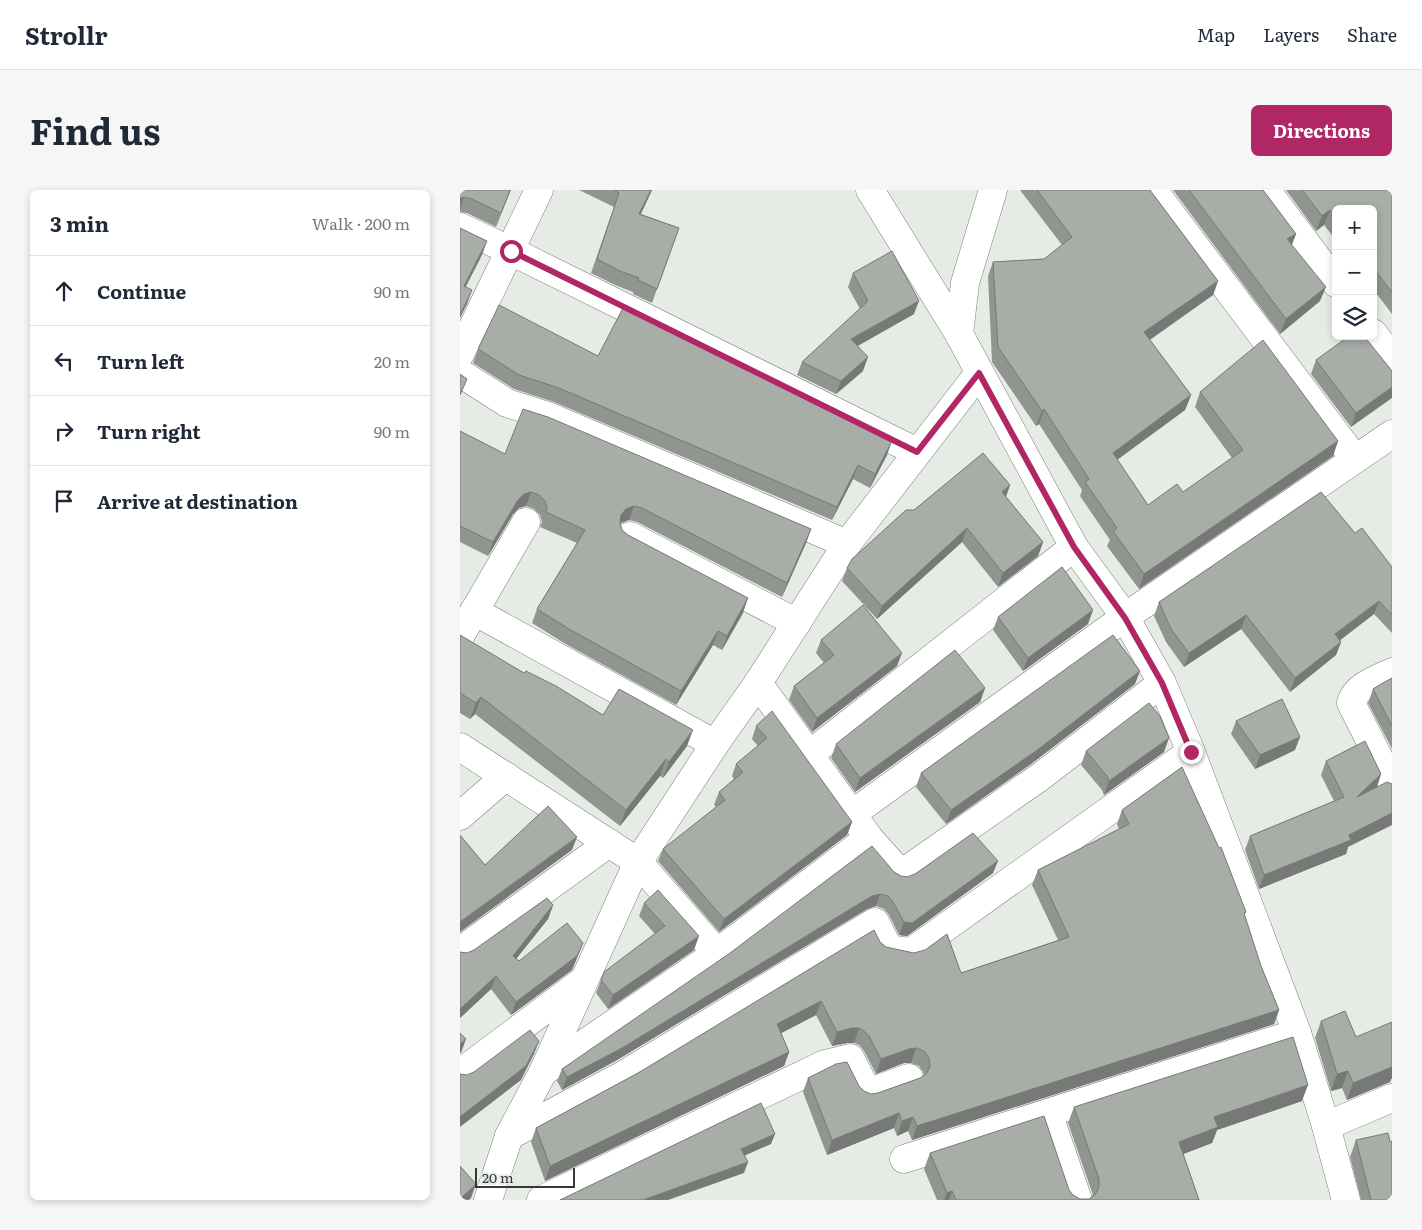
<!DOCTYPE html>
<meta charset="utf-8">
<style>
body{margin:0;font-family:Literata,serif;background:#f6f6f7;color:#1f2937}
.controls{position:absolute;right:15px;top:15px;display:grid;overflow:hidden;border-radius:8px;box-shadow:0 2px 8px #0003}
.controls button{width:45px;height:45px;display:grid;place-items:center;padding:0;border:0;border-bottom:1px solid #e0e1e3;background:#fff;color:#1f2937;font:25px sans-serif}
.scale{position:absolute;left:15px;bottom:12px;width:100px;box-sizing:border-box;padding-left:5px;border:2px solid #373937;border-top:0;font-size:14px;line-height:18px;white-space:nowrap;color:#373937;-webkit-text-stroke:4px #e6ebe6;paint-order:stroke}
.stop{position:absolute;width:15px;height:15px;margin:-11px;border:4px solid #b12665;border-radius:50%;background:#fff}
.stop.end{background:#b12665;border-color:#fff;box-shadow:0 1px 5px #0008}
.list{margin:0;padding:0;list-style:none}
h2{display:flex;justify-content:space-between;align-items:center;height:65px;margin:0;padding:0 20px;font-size:21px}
h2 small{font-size:16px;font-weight:400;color:#747a83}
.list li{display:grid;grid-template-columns:32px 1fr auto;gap:15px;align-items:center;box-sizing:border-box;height:70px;padding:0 20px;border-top:1px solid #e0e1e3}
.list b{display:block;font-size:19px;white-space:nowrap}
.list em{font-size:16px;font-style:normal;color:#747a83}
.icon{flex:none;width:28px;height:28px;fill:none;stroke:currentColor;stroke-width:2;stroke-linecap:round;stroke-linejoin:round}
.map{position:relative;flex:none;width:932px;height:1010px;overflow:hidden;border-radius:8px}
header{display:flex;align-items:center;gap:30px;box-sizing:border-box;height:70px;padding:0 25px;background:#fff;border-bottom:1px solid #e0e1e3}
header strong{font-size:24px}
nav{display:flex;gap:28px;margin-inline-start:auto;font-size:18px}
.intro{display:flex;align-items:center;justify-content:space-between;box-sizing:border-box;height:120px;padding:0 30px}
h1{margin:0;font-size:35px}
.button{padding:12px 22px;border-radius:8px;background:#b12665;color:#fff;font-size:18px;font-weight:700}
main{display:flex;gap:30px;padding:0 30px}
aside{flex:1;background:#fff;border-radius:8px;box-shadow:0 2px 8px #0003}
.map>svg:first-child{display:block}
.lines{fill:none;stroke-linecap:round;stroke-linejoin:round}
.street-casing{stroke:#7b807b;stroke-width:29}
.street{stroke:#fff;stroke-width:28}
.wall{fill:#909590}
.shaded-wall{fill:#767976}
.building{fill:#a8ada8;stroke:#767976}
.route{stroke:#b12665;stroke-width:6}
</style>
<header>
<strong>Strollr</strong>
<nav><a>Map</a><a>Layers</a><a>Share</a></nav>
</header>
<div class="intro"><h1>Find us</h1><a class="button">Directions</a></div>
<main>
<aside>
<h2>3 min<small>Walk · 200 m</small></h2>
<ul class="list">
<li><svg class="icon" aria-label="ahead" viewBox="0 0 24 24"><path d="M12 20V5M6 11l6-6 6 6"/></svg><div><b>Continue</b></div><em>90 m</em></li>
<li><svg class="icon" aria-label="left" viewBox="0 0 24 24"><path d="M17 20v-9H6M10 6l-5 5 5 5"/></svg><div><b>Turn left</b></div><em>20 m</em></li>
<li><svg class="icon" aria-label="right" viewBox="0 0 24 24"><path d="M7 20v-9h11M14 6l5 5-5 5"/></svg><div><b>Turn right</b></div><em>90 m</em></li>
<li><svg class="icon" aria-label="arrive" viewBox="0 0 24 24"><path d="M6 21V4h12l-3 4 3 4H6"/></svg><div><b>Arrive at destination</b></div></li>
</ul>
</aside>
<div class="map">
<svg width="932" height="1010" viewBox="0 0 932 1010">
<rect width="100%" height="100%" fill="#e6ebe6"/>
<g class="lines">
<defs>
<g id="street">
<polyline points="410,0 499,144"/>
<polyline points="533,0 505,93 499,144 614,357 665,427 702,493 731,562 837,843 866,936 886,1010"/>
<polyline points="693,0 895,269"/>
<polyline points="806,0 876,93"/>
<polyline points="0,37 51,61 457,262"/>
<polyline points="913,143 932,168"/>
<polyline points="0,164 79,0"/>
<polyline points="0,183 47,213 88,226 387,354"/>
<polyline points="170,346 337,433"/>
<polyline points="14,421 255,554"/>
<polyline points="0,446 66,332"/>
<path d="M932,482c-14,7 -37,14 -41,31l41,81"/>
<polyline points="298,493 409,648 441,684 580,587 702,493"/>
<polyline points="0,557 178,672 257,763"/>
<polyline points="350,564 614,357"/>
<polyline points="392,624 665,427 932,244"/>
<polyline points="0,626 46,586"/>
<polyline points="0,761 149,653"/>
<polyline points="83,882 257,763 409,648"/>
<polyline points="0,883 123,791"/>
<polyline points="588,923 618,1010"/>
<polyline points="866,936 932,908"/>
<polyline points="49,946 165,884 415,732 429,759 451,762 731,562"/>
<polyline points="444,969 837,843"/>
<polyline points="28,1010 49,946 83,882 178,672 255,554 298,493 387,354 519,183"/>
<polyline points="81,1010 365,874 390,868 408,903 449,888"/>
</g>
</defs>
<!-- street casing -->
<use href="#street" class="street-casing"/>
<!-- street -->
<use href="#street" class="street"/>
</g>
<!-- wall -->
<g class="wall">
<polygon points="0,0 51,0 36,37 7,23 0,22"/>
<polygon points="119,0 192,0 181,24 219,38 192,113 173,104 173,102 155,95 131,83 154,17"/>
<polygon points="560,0 690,0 758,91 753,105 690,150 731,205 725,220 657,270 688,315 723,302 772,268 735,217 740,202 878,251 873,266 679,399 647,356 650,350 620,306 622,300 579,234 576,236 532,172 528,86 533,72 584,69 602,55"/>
<polygon points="713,0 803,0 836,44 832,55 860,111 820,144"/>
<polygon points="826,0 932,0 932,124 913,99 913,19 876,19 876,50 864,35 856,41"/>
<polygon points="393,83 454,124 398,156 403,181 376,204 337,185 342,172 400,119 388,97"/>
<polygon points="18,159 138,166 427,265 410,298 393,289 372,330 94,212 54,199 13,173"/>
<polygon points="856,170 932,181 891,237 851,184"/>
<polygon points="0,241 45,264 351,339 346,353 322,407 177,332 169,330 161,333 160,334 162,340 168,345 283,423 262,460 253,455 216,515 104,453 72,433 77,419 117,353 80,337 82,332 80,325 74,319 66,316 59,318 53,324 28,366 0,352"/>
<polygon points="550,295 546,307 583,352 578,366 538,397 502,352 417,429 382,391 387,378 454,320"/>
<polygon points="895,343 932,377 932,443 914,424 880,450 881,452 876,465 830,502 781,439 724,477 706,452 694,426 699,412"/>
<polygon points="538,427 628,434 563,481 533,440"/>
<polygon points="0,445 64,483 143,525 227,556 203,588 200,586 160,636 15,524 10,529 0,523"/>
<polygon points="361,450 437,476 352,542 329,510 334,496 364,473 356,463"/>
<polygon points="932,488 932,559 908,513 913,499"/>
<polygon points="675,494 571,574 486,634 456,597 461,583"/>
<polygon points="525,498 520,512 395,602 371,568 376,554"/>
<polygon points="776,531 835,560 795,579 771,544"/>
<polygon points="296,536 392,632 387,645 259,742 198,671 203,659 256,617 254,615 259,602 274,589 272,586 276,574 298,556 292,549"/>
<polygon points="626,561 704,562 644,605 642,600 621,575"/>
<polygon points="866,571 921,584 917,598 888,657 886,664 799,699 785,660 790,646 874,611 861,585"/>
<polygon points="662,620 786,722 784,725 801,776 819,820 814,834 452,950 448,941 437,946 434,938 367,965 343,902 348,888 399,896 404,901 411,904 418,903 460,888 464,885 463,882 459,876 451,873 444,873 416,884 404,861 399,855 394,853 387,853 372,856 356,825 321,843 329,862 324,876 85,991 71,952 76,938 420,752 426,757 501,783 598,750 572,695 578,680 659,639 657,634"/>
<polygon points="434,682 441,686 447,687 533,683 447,746 439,745 429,725 424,719 416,716 407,719 157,870 102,900 97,891 102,879"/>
<polygon points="184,713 234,760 148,819 136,803 141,790 195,744 179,726"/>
<polygon points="93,715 88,729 56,769 59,771 123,753 112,780 51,825 31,799 0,828 0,762 7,763 14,760"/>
<polygon points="861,831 896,847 931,889 930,892 887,910 882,898 871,901 855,848"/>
<polygon points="842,911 757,940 752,953 723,964 739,1010 477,1010 464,979 470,963 609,1000 613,1005 620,1009 629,1009 633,1005 608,933 614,917"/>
<polygon points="896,950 930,952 932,1010 901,1010 890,967"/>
</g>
<!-- shaded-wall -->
<g class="shaded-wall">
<polygon points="191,0 192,0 174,38 179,24"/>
<polygon points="4,7 0,19 0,9"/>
<polygon points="870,20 864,35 856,41 862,26"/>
<polygon points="836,44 830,58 827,49"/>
<polygon points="27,51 22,65 0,108 4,96"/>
<polygon points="758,91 753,105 679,157 684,142"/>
<polygon points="866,97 860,111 820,144 826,129"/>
<polygon points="12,100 7,114 0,128 0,125"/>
<polygon points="459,111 454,124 386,162 391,149"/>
<polygon points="408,167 403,181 376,204 381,191"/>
<polygon points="932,197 932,208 891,237 896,223"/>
<polygon points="731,205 725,220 647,277 653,263"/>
<polygon points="584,219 579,234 576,236 582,221"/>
<polygon points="432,251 427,265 410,298 415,284"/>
<polygon points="878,251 873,266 679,399 684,384"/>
<polygon points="398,275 393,289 372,330 377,317"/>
<polygon points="550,295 545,309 542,302"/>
<polygon points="71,302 66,316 59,318 53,324 28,366 33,352 58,310 64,304"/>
<polygon points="174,316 169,330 161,333 156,339 161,325 166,319"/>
<polygon points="507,338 502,352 417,429 422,416"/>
<polygon points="351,339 346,353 322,407 327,393"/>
<polygon points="583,352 578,366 538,397 543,383"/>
<polygon points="288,408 283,423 262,460 267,446"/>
<polygon points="919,411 914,424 870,458 875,444"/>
<polygon points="633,420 628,434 563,481 568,468"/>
<polygon points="786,425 781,439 724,477 729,463"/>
<polygon points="258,441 253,455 216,515 221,501"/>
<polygon points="881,452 876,465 830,502 835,488"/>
<polygon points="442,463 437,476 352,542 357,528"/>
<polygon points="680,481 675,494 571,574 486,634 491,620"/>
<polygon points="525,498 520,512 395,602 400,588"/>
<polygon points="21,507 15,524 10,529 16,513"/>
<polygon points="233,540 227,556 203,588 209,572"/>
<polygon points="840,547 835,560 795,579 800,565"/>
<polygon points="709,548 704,562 644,605 649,591"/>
<polygon points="206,569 200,586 160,636 166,620"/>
<polygon points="921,584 916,598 897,607"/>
<polygon points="932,623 932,635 888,657 886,664 799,699 804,685 889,645"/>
<polygon points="392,632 387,645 259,742 264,729"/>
<polygon points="117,647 112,660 0,742 0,732"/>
<polygon points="538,671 533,683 447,746 439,745 444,732"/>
<polygon points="420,704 416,716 407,719 157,870 102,900 107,887 412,706"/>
<polygon points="93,715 88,729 48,779 53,766"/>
<polygon points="239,746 234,760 148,819 153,805"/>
<polygon points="123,753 112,780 51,825 56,812"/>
<polygon points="36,786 31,799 0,828 0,819"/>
<polygon points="361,811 356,825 312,848 317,834"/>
<polygon points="819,820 814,834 452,950 457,936"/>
<polygon points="392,838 399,838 394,853 387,853 372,856 377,842"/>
<polygon points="6,849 1,863 0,863 0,854"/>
<polygon points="79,851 74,864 61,890 0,937 0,927"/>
<polygon points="456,858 451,873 444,873 416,884 421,869 449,859"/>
<polygon points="329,862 324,876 85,991 90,976"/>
<polygon points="932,877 932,889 931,889 930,892 887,910 893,893"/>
<polygon points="888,881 882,898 871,901 877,884"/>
<polygon points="848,895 842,911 757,940 752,953 713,968 719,952 754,927"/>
<polygon points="439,923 434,938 367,965 372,950"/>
<polygon points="453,927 448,941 437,946 442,931"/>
<polygon points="315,944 311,954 277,969 281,959"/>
<polygon points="288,972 284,983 208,1010 183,1010"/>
<polygon points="16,994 11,1008 9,1010 0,1010 0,1009"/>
<polygon points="492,1001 489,1010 484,1010 487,1003"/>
</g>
<!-- building -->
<g class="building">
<polygon points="0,0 50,0 41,23 12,9 4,7 0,9"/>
<polygon points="154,0 191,0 179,24 219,38 197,99 178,90 179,88 160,81 137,69 159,3"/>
<polygon points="577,0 690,0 758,91 684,142 731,205 653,263 688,315 717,294 723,302 783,260 740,202 803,150 878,251 684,384 653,341 657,338 625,292 629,289 584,219 582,221 538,157 533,72 584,69 612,47"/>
<polygon points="729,0 803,0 836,44 827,49 866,97 826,129"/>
<polygon points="842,0 932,0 932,102 913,78 913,19 876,19 876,28 870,20 862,26"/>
<polygon points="0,38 27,51 4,96 12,100 0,125"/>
<polygon points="432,61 459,111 391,149 408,167 381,191 342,172 408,111 393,83"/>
<polygon points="39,115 138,166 163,118 432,251 415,284 398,275 377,317 99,198 59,185 18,159"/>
<polygon points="889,146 904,146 932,181 932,197 896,223 856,170"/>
<polygon points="0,184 7,189 0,205"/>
<polygon points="63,219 88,227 351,339 327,393 182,318 174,316 166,319 161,325 160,333 162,340 168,345 288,408 267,446 258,441 221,501 109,439 77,419 125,340 86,322 87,317 85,311 79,305 71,302 64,304 58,310 33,352 0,336 0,241 45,264"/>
<polygon points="523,263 550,295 542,302 583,352 543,383 507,338 422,416 387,378 392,369 446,320 454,320"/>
<polygon points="861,302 895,343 902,338 932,377 932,425 919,411 875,444 881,452 835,488 786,425 729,463 711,439 699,412"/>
<polygon points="602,377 633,420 568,468 538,427"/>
<polygon points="403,415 442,463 357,528 334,496 374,465 361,450"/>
<polygon points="0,445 64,483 66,481 96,496 143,525 159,499 233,540 209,572 206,569 166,620 21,507 16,513 0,503"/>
<polygon points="653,445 680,481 576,561 491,620 461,583"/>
<polygon points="495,460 525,498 400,588 376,554"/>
<polygon points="932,488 932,536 913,499 921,494"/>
<polygon points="822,509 840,547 800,565 776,531"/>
<polygon points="689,513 700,526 709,548 649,591 647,586 626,561"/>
<polygon points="312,521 392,632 264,729 203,659 265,610 259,602 283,582 276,574 307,548 296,536"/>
<polygon points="905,551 921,584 897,607 927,592 932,594 932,623 889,645 891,650 804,685 790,646 884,607 866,571"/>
<polygon points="722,577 759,658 761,657 786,722 784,723 801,776 819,820 457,936 453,927 442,931 439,923 372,950 348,888 376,874 387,872 399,896 404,901 411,904 418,903 460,888 466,884 470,877 469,868 464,861 456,858 449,859 421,869 409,846 404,841 399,838 392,838 377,842 361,811 317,834 329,862 90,976 76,938 178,883 414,740 420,752 426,757 454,763 465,760 487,744 501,783 609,747 578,680 669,634 662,620"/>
<polygon points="88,616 117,647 0,732 0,645 25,675"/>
<polygon points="513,643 538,671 452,733 444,732 433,712 428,706 420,704 412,706 162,858 107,887 102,879 270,763 412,656 434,682 441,686 447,687 455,684"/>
<polygon points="198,700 239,746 153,805 141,790 144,782 205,736 184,713"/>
<polygon points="87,708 93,715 53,766 59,771 107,733 123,753 117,766 56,812 36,786 0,819 0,762 7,763 14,760"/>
<polygon points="885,821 896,847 932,832 932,877 893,893 888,881 877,884 861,831"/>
<polygon points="70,840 79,851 66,876 0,927 0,884 7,885 14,882"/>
<polygon points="0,843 6,849 0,854"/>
<polygon points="833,847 848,895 754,927 758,937 719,952 739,1010 496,1010 492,1001 487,1003 470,963 584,926 609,1000 613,1005 620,1009 629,1009 635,1005 639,997 639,989 614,917"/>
<polygon points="301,913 315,944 281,959 288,972 183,1010 100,1010"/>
<polygon points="928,943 930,952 932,951 932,1010 911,1010 896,950"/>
<polygon points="0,976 16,994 0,1009"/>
</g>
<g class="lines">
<!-- route -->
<polyline class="route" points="51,61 457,262 519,183 614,357 665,428 702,493 731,562"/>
</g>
</svg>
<div class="controls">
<button>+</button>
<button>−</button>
<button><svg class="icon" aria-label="layers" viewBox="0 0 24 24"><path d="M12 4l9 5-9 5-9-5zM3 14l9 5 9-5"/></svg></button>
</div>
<div class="scale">20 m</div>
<div class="stop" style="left:51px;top:61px"></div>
<div class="stop end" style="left:731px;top:562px"></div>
</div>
</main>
